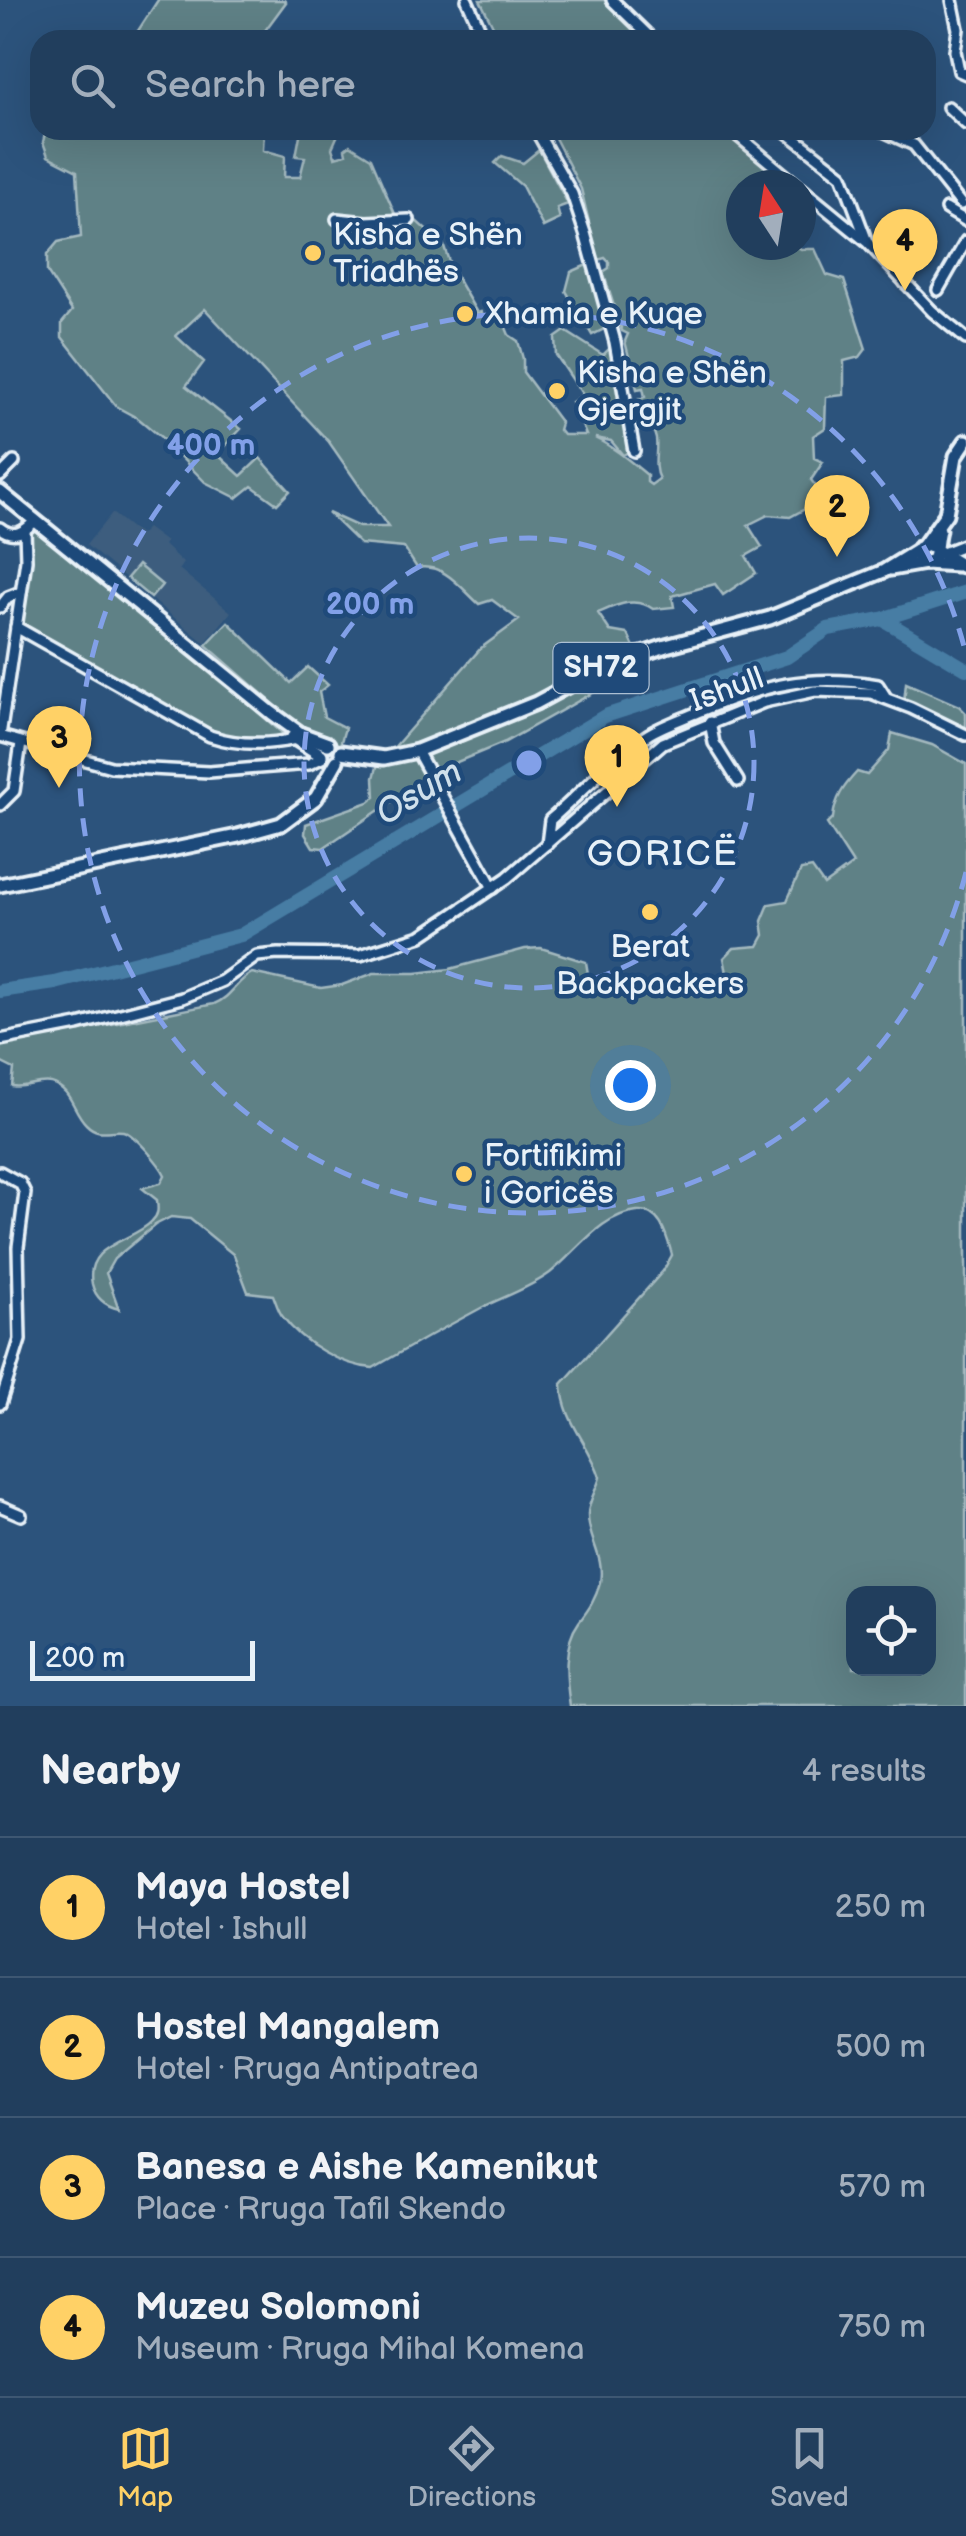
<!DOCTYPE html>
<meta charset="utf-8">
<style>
body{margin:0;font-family:"Balsamiq Sans",sans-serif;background:#2d4966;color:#f1f3f6}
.controls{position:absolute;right:30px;bottom:30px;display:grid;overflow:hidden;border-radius:20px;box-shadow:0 10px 40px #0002}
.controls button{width:90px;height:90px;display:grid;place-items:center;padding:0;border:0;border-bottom:2px solid #3e5772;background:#213e5d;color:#f1f3f6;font:50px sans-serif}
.compass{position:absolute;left:726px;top:170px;width:90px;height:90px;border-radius:50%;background:#213e5d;box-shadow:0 10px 40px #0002;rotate:348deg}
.scale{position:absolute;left:30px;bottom:25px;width:225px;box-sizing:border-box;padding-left:10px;border:5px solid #e8f1f8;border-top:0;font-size:28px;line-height:35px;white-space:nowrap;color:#e8f1f8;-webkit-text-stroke:8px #1f4a7a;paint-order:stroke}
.you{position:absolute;left:630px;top:1085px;width:35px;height:35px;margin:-25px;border:8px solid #fff;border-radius:50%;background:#1a73e8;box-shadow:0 0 0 15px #1a73e833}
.badge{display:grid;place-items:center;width:65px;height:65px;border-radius:50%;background:#ffd166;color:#111;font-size:32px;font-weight:700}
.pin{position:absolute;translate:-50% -82px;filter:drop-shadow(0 2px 5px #0008)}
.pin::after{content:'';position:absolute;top:52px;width:35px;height:30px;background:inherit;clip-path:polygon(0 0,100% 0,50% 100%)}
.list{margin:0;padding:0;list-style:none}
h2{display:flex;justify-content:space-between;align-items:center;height:130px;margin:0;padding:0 40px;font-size:42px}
h2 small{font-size:32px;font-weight:400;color:#a2aebc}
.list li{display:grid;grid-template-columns:65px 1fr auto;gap:30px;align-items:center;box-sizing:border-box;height:140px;padding:0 40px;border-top:2px solid #3e5772}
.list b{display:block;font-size:38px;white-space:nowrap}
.list p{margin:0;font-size:32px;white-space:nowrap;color:#a2aebc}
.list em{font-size:32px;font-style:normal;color:#a2aebc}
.icon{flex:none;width:55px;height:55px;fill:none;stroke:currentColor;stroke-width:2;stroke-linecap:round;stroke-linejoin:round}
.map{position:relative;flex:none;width:966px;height:1706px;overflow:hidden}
.search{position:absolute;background:#213e5d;box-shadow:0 10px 40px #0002;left:30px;right:30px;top:30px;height:110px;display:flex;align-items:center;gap:25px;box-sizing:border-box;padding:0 35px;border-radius:30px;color:#a2aebc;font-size:38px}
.sheet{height:690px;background:#213e5d}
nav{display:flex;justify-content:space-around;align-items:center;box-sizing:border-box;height:140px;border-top:2px solid #3e5772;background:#213e5d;font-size:28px;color:#a2aebc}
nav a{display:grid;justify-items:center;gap:5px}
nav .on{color:#ffd166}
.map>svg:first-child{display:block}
.built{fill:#3c5d7e}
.green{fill:#5f8186;stroke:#a4b9bf;stroke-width:2.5;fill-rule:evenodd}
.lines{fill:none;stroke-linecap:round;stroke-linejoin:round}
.river{stroke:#477da4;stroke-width:14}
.minor-casing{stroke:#e8f1f8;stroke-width:16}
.major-casing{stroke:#e8f1f8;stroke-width:19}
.minor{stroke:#1f4a7a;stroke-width:9}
.major{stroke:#1f4a7a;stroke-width:11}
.ring{fill:none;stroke:#82a0e8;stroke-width:5;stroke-dasharray:18 12}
.poi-dot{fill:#ffd166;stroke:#1f4a7a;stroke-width:4}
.labels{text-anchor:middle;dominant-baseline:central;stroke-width:9;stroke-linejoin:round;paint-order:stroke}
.shield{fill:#1f4a7a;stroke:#acbfd2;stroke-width:2.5}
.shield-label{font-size:30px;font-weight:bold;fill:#e8f1f8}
.poi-label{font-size:32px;fill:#e8f1f8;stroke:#1f4a7a;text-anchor:start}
.street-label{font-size:32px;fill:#e8f1f8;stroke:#1f4a7a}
.water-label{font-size:35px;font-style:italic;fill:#d0e0eb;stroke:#1f4a7a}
.neighbourhood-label{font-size:35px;letter-spacing:2.5px;fill:#e8f1f8;stroke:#1f4a7a}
.centre{fill:#82a0e8;stroke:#1f4a7a;stroke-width:5}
.ring-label{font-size:30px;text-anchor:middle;font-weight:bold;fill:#82a0e8;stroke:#1f4a7a;stroke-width:9;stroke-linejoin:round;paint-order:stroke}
</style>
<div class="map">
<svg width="966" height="1706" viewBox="0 0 966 1706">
<rect width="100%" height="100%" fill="#2c537c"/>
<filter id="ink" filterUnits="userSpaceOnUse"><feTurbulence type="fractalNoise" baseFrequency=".01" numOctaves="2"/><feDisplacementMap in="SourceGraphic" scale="20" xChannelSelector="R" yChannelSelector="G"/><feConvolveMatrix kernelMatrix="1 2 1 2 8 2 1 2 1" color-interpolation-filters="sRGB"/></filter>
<g filter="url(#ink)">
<!-- built -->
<polygon class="built" points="112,513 140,535 147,528 166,542 164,545 183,563 179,569 231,612 205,643 86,545"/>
<!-- green -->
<g class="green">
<polygon points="158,0 284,0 286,2 258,40 132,40"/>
<polygon points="480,0 608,0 649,40 500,40"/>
<path d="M46,130h218l-1,20 22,6 -1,21h16l5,-20 -9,-1 5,-26h39l-8,18 3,9 11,-3 -1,-5 5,-4 21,13 27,63 15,-3 31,28 7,22 26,45 4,-1 5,8 14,-7 9,22 9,6 5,18v13l38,51 -2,7 4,5h23l-14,-33 11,-7 -27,-40 -1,-17 10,-7 38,24 10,-10 19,105 -9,5 -12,-14 -16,-3c19,9 35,23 52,37v7l4,3 8,-6c-7,-13 -1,-28 -3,-40 -3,-14 -13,-26 -17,-40l6,-2 -2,-9 -6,1 -12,-48 3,-7 -6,-3 -19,-59 6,-4v-6l-4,-4 -7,2 -17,-71 -30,-59h173l58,47v8h-41v60h53l7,4h14l12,26 17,5 22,69 -6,8 -16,4v34l-18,2 -1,31 -12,8 1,22 9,4 -12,18 14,18 -35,19 -22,-2 -20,10 14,22 -16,9 10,17 -33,22 -8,-11 -43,12 2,11 -21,2c-18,-13 -36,-4 -55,4l12,18 18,3 12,26 -1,7 -134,75 -65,27 -117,79 -10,-1 -8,-13 1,-10 63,-22 6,-5 -1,-19 3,-11 104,-119 38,-28 -27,-20 -13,4c-19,-17 -35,-41 -62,-36l-13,-20 -44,-4 -32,-31 31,14h29l-59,-85 -124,-133 -29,27 28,26 -18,24 55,43 -24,25 24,22 19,-18 30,33 -13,13 -25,-18 -15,12 -32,-16 -43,-44 -23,-19 -22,-12 -55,-70v-14l10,-12 -25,-39v-17l11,-13 23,-5 -4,-66 -29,-15 -5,-14z"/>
<polygon points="539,150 568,204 557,208 560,219 543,227 522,186 495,163 502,156 523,163"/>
<polygon points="587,265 608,327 592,335 566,291 571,272"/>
<polygon points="35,525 215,671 218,678 288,738 272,741 224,737 19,625 31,548 29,532"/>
<polygon points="138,565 162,585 151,598 127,578"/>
<polygon points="228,622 291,683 308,667 328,685 319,692 324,717 345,728 340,745 298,725 206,645"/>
<polygon points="906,683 959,706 966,713 966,732 904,702"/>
<path d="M892,733l40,12 34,19v942h-396c-4,-26 -8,-61 9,-84 10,-13 17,-23 21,-40 5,-26 -13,-44 -12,-68 0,-12 9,-25 12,-37 -11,-34 -37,-56 -38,-93l101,-113 9,-16c-5,-18 -11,-46 -35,-44 -36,3 -61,42 -87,62 -22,16 -45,23 -69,35 -36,19 -72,39 -108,60 -31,-2 -71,-25 -90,-51 -5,-6 -7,-15 -10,-22l-25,-3 -14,-37 -44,-36 -19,-2 -16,8 -41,34 -8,14 13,36c-14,-3 -24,-12 -27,-25 -8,-41 41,-42 60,-63 7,-7 6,-12 5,-21l-15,-12 19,-5 4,-8c-4,-9 -30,-41 -42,-44 -14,-2 -24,6 -37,-7 -14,-14 -14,-35 -35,-41 -14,-3 -26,6 -39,3l2,-17 -14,-7v-16l214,-42c18,-7 22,-23 38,-31l69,15 21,-3 32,-12h42l34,-4 75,-20 16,-1 45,14 4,24 31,1 16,11 27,-6 5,-10 11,-1 13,13 17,-3 18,-13 -4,-20 10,-10 24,-2 6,-11 -2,-14 7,-17 18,-3 14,-31 11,-2 12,17 29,-21 -26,-40 6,-6c2,-20 11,-32 24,-46l10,3 22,-25zM854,1594h74v74h-74z"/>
</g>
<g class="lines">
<!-- river -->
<g class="river">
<polyline points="882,619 966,592"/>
<polyline points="0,991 55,983 241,935 605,716 787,657 828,629 882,619 966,669"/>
</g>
<defs>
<g id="minor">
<polyline points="467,0 485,40"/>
<polyline points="612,0 653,40"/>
<polyline points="952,0 958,29 955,51 959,71 966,74"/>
<polyline points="948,107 966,124"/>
<polyline points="536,130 572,194 585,233 615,342 634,451"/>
<polyline points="731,130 797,185"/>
<polyline points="784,130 842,175 866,239"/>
<polyline points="881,130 914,145 961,204"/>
<polyline points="801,188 867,242 932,311 966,339"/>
<polyline points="946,209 966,221"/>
<polyline points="337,219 366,222 409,220"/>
<polyline points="905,283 914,254 913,233"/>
<polyline points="938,290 966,241"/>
<polyline points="0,476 14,462"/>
<path d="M0,528c14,11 24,4 35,-7"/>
<polyline points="943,553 966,544"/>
<polyline points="0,607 8,597 21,592"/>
<path d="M16,627l194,109c27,9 58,9 86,3"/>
<polyline points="710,722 714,743 738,781"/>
<polyline points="0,736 111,767 209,772 309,764 322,758"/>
<polyline points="0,736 26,560 25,530"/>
<polyline points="417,751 493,888"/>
<polyline points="0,805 14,791 21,743"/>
<path d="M547,844l3,-24c32,-28 63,-63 99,-86 15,-9 33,-15 49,-22 63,-26 111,-39 180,-27l7,11"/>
<polyline points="0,1040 78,1025 182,998 222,981 257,956 278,954 360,955 421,936 507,878 663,743 764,702 815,691 871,693 911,708 966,735"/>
<polyline points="0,1172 20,1183 25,1193 18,1247 20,1340 0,1404"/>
<polyline points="0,1506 21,1515"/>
</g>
<g id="major">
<polyline points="0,492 272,713 301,734 328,744"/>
<path d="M939,530c-3,10 -2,22 -6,30l-8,3 -7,-4 1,-11 9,-3 34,21"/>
<polyline points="924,545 946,514 956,456 966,441"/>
<polyline points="891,569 925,563 957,565"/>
<polyline points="293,737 321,755"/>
<polyline points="341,752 384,758 417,751 536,703 601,668 666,646 770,618 884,571 918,550"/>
<polyline points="0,885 238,836 281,824 316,798 337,761"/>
</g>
</defs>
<!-- minor casing -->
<use href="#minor" class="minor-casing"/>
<!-- major casing -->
<use href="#major" class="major-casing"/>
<!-- minor -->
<use href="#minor" class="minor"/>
<!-- major -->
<use href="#major" class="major"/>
</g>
</g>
<!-- distance rings -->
<g class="ring">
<circle cx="529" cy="763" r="225"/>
<path d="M966 872A450 450 0 1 1 966 654"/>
</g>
<!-- markers -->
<g class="poi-dot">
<circle cx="313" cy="253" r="10"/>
<circle cx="465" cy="314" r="10"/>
<circle cx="557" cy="391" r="10"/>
<circle cx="650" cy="912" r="10"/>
<circle cx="464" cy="1174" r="10"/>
</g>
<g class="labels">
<!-- shield labels -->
<rect class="shield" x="553.5" y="643" width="95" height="50" rx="8"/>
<g class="shield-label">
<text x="601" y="668">SH72</text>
</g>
<!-- poi labels -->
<g class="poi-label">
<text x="333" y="235">Kisha e Shën<tspan x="333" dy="37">Triadhës</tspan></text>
<text x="485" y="314">Xhamia e Kuqe</text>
<text x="577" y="373">Kisha e Shën<tspan x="577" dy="37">Gjergjit</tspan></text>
<text x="650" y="947" text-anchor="middle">Berat<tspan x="650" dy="37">Backpackers</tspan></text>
<text x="484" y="1156">Fortifikimi<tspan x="484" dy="37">i Goricës</tspan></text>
</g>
<!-- street labels -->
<g class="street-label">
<text transform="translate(727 690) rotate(-20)">Ishull</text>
</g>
<!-- water labels -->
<g class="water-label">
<text transform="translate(419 793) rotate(-31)">Osum</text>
</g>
<!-- neighbourhood labels -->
<g class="neighbourhood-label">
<text x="663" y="854">GORICË</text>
</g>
</g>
<circle cx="529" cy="763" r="15" class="centre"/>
<g class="ring-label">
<text x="211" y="455">400 m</text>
<text x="370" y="614">200 m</text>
</g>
</svg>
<div class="controls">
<button><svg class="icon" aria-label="locate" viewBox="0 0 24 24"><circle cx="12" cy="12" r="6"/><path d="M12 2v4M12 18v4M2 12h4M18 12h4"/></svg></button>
</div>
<svg class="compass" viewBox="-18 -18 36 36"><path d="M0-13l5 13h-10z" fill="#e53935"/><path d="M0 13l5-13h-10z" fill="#a2aebc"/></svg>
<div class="scale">200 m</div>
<div class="you"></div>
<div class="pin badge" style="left:617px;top:807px">1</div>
<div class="pin badge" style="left:837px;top:557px">2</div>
<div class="pin badge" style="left:59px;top:788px">3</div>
<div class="pin badge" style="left:905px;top:291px">4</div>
<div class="search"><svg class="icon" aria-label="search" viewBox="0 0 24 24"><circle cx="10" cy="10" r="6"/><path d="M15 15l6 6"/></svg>Search here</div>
</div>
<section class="sheet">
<h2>Nearby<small>4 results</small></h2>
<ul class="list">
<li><span class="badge">1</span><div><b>Maya Hostel</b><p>Hotel · Ishull</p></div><em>250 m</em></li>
<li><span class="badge">2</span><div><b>Hostel Mangalem</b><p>Hotel · Rruga Antipatrea</p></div><em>500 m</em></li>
<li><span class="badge">3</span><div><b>Banesa e Aishe Kamenikut</b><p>Place · Rruga Tafil Skendo</p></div><em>570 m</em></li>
<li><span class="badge">4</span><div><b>Muzeu Solomoni</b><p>Museum · Rruga Mihal Komena</p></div><em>750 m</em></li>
</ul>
</section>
<nav>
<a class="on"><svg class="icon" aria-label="map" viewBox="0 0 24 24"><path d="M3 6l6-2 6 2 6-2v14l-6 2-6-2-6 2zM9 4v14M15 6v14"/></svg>Map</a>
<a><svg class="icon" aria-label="directions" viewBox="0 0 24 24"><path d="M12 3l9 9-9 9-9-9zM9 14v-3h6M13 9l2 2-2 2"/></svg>Directions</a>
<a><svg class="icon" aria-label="saved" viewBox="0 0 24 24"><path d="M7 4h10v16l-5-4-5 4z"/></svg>Saved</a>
</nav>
